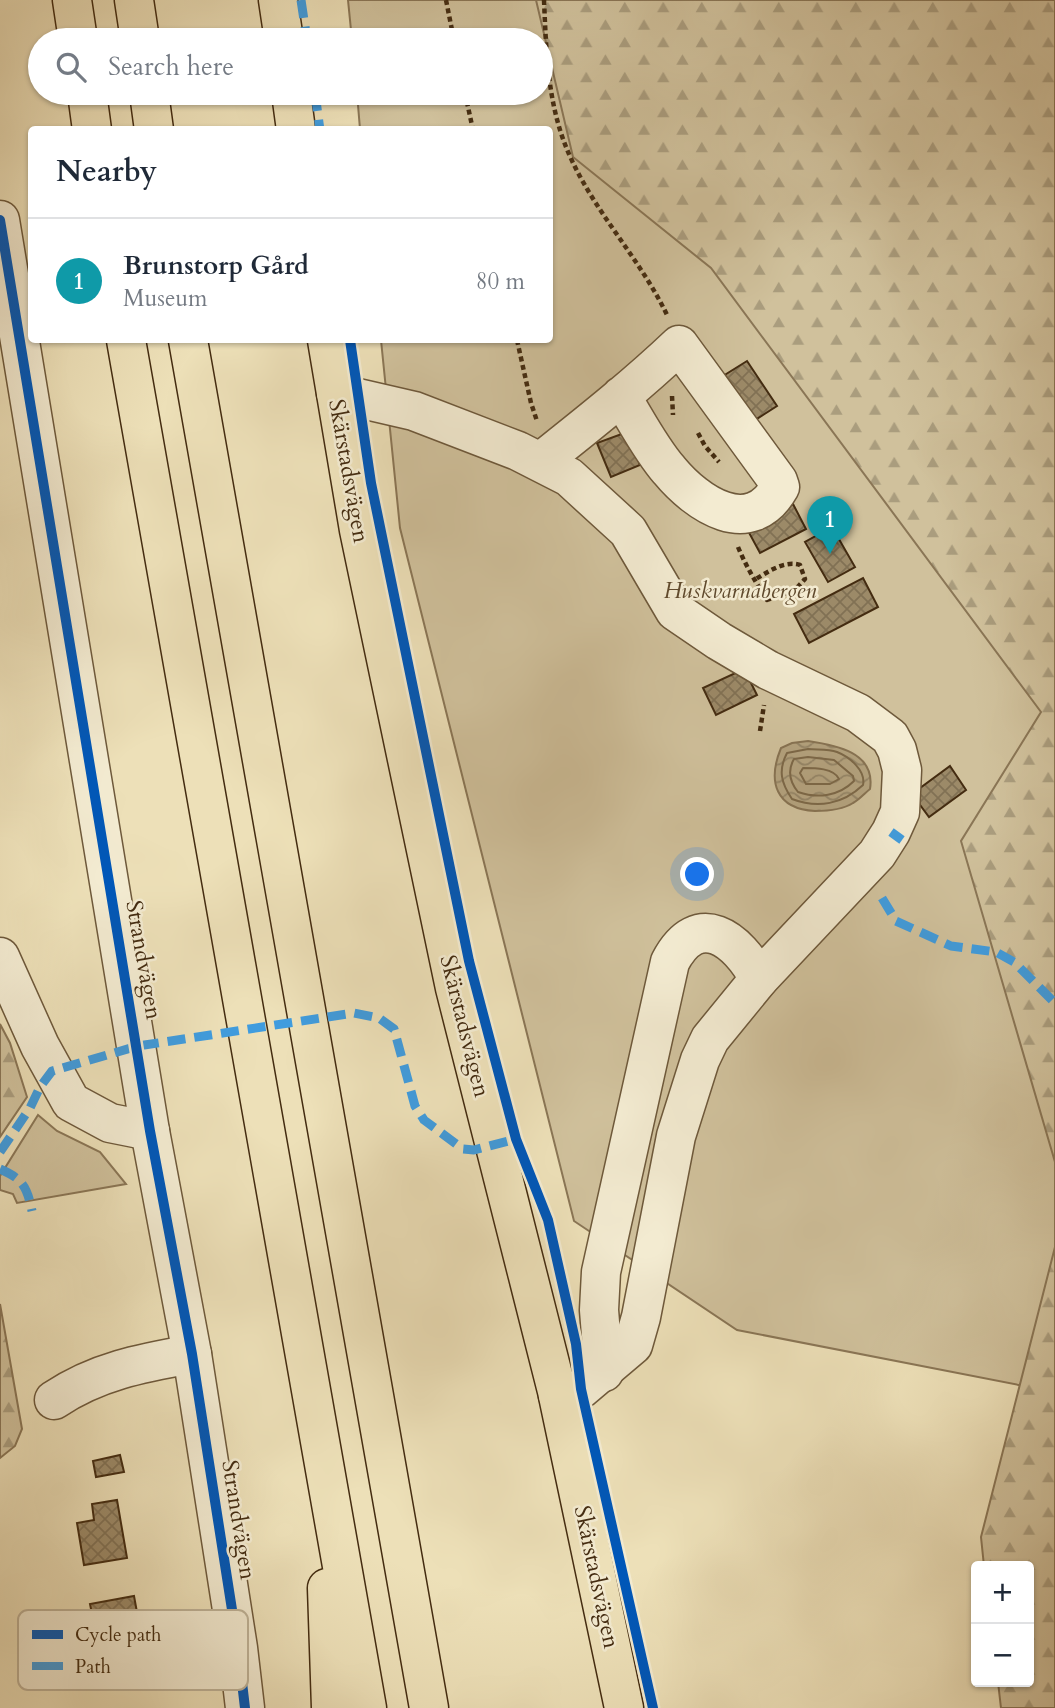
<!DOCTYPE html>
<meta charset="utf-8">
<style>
body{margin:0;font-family:Cardo,serif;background:#f6f6f7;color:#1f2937}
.controls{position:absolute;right:21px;bottom:21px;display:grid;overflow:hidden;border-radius:7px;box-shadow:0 2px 5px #0004}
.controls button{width:63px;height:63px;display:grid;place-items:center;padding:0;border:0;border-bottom:2px solid #e0e1e3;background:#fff;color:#1f2937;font:35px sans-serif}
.you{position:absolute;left:698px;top:875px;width:24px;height:24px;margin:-18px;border:5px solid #fff;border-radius:50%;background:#1a73e8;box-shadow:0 0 0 10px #1a73e833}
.badge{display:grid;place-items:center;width:46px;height:46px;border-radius:50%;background:#2563eb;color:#fff;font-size:23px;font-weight:700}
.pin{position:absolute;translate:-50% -58px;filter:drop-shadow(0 2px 4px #0008)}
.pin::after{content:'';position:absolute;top:37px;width:24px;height:21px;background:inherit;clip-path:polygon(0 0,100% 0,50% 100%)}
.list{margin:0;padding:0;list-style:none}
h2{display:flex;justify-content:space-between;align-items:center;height:91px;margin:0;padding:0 28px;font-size:30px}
h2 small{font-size:23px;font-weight:400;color:#747a83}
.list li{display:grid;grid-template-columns:46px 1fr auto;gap:21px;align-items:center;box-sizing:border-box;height:126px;padding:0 28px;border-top:2px solid #e0e1e3}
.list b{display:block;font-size:26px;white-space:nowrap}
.list p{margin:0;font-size:23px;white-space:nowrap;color:#747a83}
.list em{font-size:23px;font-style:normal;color:#747a83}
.icon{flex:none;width:38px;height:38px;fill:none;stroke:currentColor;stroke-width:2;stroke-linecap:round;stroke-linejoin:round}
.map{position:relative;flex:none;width:1055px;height:1708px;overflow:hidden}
.search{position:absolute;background:#fff;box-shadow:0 2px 5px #0004;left:28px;top:28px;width:525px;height:77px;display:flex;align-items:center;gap:18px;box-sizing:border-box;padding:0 24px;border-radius:38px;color:#747a83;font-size:26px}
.panel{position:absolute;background:#fff;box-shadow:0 2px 5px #0004;left:28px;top:126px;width:525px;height:217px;border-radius:7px}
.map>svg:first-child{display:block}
.green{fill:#d0c19c;stroke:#8a7656;stroke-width:2}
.forest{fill:url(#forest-firs);stroke:#8a7656;stroke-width:2}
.water{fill:url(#water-waves);stroke:#877353;stroke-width:2}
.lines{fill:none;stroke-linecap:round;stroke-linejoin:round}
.shore{stroke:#7c6848;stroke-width:2}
.building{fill:url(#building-cross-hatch);stroke:#442c11;stroke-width:2}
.minor-casing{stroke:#6e593b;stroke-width:41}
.major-casing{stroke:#442c11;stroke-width:41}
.highway-casing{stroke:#442c11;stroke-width:41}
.path{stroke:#442c11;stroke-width:4.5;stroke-dasharray:5 3.5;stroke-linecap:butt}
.minor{stroke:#f3ebd1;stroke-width:38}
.major{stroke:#ede0b8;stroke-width:38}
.highway{stroke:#ede0b8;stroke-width:38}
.quiet{stroke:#409cde;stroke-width:9;stroke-dasharray:18 9;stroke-linecap:butt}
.cycleway-casing{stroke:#f3ebd1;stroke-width:15}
.cycleway{stroke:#0057b8;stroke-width:10}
.labels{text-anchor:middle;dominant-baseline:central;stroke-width:5;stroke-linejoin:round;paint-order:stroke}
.street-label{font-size:23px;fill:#442c11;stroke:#f3ebd1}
.park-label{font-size:23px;font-style:italic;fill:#604a2d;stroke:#f3ebd1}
.key{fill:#f3ebd1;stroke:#beb297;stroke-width:2}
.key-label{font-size:19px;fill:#442c11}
</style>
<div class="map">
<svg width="1055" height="1708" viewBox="0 0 1055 1708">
<defs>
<pattern id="forest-firs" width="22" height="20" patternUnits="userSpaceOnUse" patternTransform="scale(1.75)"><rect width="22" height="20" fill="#d0c19c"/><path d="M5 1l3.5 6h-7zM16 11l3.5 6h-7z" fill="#aa9d7e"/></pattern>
<pattern id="water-waves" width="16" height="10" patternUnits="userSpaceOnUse" patternTransform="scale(1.75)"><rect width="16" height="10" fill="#b4a37f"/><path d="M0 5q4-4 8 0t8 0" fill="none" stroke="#948567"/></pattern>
<pattern id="building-cross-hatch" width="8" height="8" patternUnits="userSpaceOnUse" patternTransform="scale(1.75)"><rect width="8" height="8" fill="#9c8a68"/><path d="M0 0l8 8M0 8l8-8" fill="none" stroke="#817154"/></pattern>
</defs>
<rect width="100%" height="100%" fill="#ede0b8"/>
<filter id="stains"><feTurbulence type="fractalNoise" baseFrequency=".00286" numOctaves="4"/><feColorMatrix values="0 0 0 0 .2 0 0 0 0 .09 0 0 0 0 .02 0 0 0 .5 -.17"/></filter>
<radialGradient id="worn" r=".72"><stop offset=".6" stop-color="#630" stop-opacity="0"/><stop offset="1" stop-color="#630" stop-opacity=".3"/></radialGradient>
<!-- green -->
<g class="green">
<polygon points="348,0 1055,0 1055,1392 737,1330 574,1221 400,528 381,340 550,340 550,130 360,129 357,93 541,93 541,40 352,40"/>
<polygon points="38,1115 57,1131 100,1152 126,1184 17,1203 13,1194 0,1190 0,1176"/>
</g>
<!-- forest -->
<g class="forest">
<polygon points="536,0 1055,0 1055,1162 961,841 1041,712 711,268 573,157"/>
<polygon points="0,1024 10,1043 27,1097 0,1137"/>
<polygon points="1055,1247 1055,1708 1001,1708 998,1682 1029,1682 1029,1566 984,1566 981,1537"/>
<polygon points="0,1304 22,1429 15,1446 0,1458"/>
</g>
<!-- water -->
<path class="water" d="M808,741c27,4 68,11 62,48 -5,4 -11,11 -17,14 -11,7 -25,8 -38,8 -39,-2 -48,-29 -34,-63l11,-5z"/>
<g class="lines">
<!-- shore -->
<g class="shore">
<path d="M808,749c9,1 20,0 29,3 13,5 29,19 26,33 -20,19 -45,24 -71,14 -11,-16 -14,-29 -5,-46z"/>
<path d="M808,757l26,3 19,16 1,5c-15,15 -36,18 -56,11 -8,-10 -11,-21 -4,-33z"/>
<path d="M803,768c12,0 31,0 36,11l-9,5h-24l-6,-11z"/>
</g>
</g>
<!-- building -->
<g class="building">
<polygon points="747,361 777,406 752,422 723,376"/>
<polygon points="627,432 640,465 611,477 597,443"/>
<polygon points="793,504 806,529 760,553 747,529"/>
<polygon points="832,527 855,567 828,582 805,542"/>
<polygon points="863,578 878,607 809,643 794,614"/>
<polygon points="744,669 757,695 716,715 703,688"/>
<polygon points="950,766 966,790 929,817 912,794"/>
<polygon points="120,1455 124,1472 96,1477 93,1461"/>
<polygon points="117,1500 127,1558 84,1565 77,1523 94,1520 92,1504"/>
<polygon points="134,1596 143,1645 84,1656 77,1622 93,1619 90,1604"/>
</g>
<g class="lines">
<defs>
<g id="minor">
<polyline points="0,220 150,1131 192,1354 238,1648 245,1708"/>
<polyline points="336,393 414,411 518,451 569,477 628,531 675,611 719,641 768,670 858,713 890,737 897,750 902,770 900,812 891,832 877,854 759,979 710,1039 700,1060 676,1136 641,1317 633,1345 581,1389 558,1395"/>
<path d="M548,465l1,-10c44,-35 89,-71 130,-110l99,136 2,6c-30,53 -83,17 -111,-17 -19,-22 -33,-50 -48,-74"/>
<polyline points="0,957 40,1046 71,1102 110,1123 150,1131"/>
<path d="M604,1372l-5,-62 2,-38 69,-310c28,-54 68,-23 89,17"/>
<path d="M54,1400c43,-29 88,-37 138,-46"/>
</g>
<g id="major">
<polyline points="278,0 284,40"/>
<polyline points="291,93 296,130"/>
<polyline points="327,340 359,530 455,988 557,1391 624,1708"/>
</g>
<g id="highway">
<polyline points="72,0 78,40"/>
<polyline points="134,0 140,40"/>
<polyline points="87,93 92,130"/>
<polyline points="149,93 154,130"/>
<polyline points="126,340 367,1708"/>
<polyline points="188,340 429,1708"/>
<polyline points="327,1588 331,1708"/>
</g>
</defs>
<!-- minor casing -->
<use href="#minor" class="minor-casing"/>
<!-- major casing -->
<use href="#major" class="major-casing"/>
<!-- highway casing -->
<use href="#highway" class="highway-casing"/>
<!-- path -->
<g class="path">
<polyline points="446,0 454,40"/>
<path d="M544,0c2,45 3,90 17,133 22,68 76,119 106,182"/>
<polyline points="465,93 473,130"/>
<polyline points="517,340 531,403 537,421"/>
<polyline points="672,396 673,415"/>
<polyline points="698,433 705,446 719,462"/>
<path d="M738,547c8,19 18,36 29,53l28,-10 10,-11 -5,-14c-16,-5 -32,7 -46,15"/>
<polyline points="760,731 764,705"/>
</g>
<!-- minor -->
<use href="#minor" class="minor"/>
<!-- major -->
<use href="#major" class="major"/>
<!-- highway -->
<use href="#highway" class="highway"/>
<!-- quiet -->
<g class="quiet">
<polyline points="301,0 307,40"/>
<polyline points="315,93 320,130"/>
<polyline points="891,832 902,840"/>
<polyline points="882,898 896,921 951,946 996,952 1014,962 1055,1003"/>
<polyline points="0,1152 30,1108 40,1087 52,1071 138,1046 354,1013 379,1018 394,1029 415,1106 424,1120 463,1149 474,1150 516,1139"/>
<path d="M0,1169c23,10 27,18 32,42"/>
</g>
<defs>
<g id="cycleway">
<polyline points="0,220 150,1131 192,1354 238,1648 245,1708"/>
<polyline points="350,340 371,483 469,961 516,1139 548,1220 576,1344 581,1389 653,1708"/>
</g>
</defs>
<!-- cycleway casing -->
<use href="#cycleway" class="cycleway-casing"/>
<!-- cycleway -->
<use href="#cycleway" class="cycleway"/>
</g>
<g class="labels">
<!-- street labels -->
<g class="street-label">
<text transform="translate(349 471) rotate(80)">Skärstadsvägen</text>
<text transform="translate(144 960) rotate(80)">Strandvägen</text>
<text transform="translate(465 1026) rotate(76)">Skärstadsvägen</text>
<text transform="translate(239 1520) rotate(81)">Strandvägen</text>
<text transform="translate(597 1577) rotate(78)">Skärstadsvägen</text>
</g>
<!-- park labels -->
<g class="park-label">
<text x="740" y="590">Huskvarnabergen</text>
</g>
</g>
<!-- legend -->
<rect x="18" y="1610" width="230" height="80" rx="10" class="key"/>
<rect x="32" y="1630" width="31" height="9" fill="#0057b8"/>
<rect x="32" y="1662" width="31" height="8" fill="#409cde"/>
<g class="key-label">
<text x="75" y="1641">Cycle path</text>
<text x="75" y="1673">Path</text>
</g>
<rect width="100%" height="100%" filter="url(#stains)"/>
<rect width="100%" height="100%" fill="url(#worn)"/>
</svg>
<div class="controls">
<button>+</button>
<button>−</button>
</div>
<div class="you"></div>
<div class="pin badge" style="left:830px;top:554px;background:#0f9aa8">1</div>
<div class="search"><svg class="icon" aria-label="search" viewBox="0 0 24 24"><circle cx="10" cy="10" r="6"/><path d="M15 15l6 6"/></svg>Search here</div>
<section class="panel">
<h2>Nearby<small></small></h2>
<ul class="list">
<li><span class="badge" style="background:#0f9aa8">1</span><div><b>Brunstorp Gård</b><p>Museum</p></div><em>80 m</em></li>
</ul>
</section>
</div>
